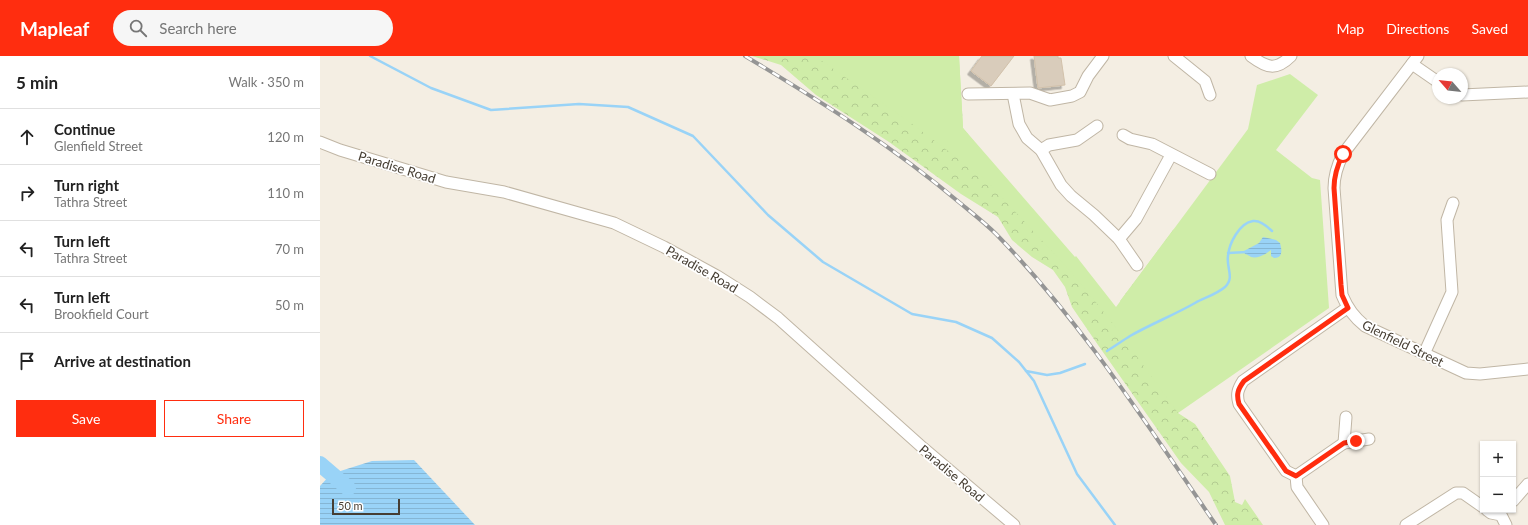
<!DOCTYPE html>
<meta charset="utf-8">
<style>
body{margin:0;font-family:Lato,sans-serif;background:#f6f6f6;color:#222}
.controls{position:absolute;right:12px;bottom:12px;display:grid;overflow:hidden;border-radius:0px;box-shadow:0 1px 3px #0004}
.controls button{width:36px;height:36px;display:grid;place-items:center;padding:0;border:0;border-bottom:1px solid #e0e0e0;background:#fff;color:#222;font:20px sans-serif}
.compass{position:absolute;left:1112px;top:12px;width:36px;height:36px;border-radius:50%;background:#fff;box-shadow:0 1px 3px #0004;rotate:298deg}
.scale{position:absolute;left:12px;bottom:10px;width:68px;box-sizing:border-box;padding-left:4px;border:2px solid #463e33;border-top:0;font-size:11px;line-height:14px;white-space:nowrap;color:#463e33;-webkit-text-stroke:3px #fff;paint-order:stroke}
.stop{position:absolute;width:12px;height:12px;margin:-9px;border:3px solid #ff2d0f;border-radius:50%;background:#fff}
.stop.end{background:#ff2d0f;border-color:#fff;box-shadow:0 1px 4px #0008}
.list{margin:0;padding:0;list-style:none}
h2{display:flex;justify-content:space-between;align-items:center;height:52px;margin:0;padding:0 16px;font-size:17px}
h2 small{font-size:13px;font-weight:400;color:#767676}
.list li{display:grid;grid-template-columns:26px 1fr auto;gap:12px;align-items:center;box-sizing:border-box;height:56px;padding:0 16px;border-top:1px solid #e0e0e0}
.list b{display:block;font-size:15px;white-space:nowrap}
.list p{margin:0;font-size:13px;white-space:nowrap;color:#767676}
.list em{font-size:13px;font-style:normal;color:#767676}
.actions{display:flex;gap:8px;padding:12px 16px}
.actions a{flex:1;padding:9px 0;border:1px solid #ff2d0f;border-radius:0px;text-align:center;font-size:14px;color:#ff2d0f}
.actions .main{background:#ff2d0f;color:#fff}
.icon{flex:none;width:22px;height:22px;fill:none;stroke:currentColor;stroke-width:2;stroke-linecap:round;stroke-linejoin:round}
.map{position:relative;flex:none;width:1208px;height:469px;overflow:hidden}
header{display:flex;align-items:center;gap:24px;box-sizing:border-box;height:56px;padding:0 20px;background:#ff2d0f;color:#fff}
header strong{font-size:19px}
nav{display:flex;gap:22px;margin-inline-start:auto;font-size:14px}
.search{width:280px;height:36px;background:#f6f6f6;display:flex;align-items:center;gap:10px;box-sizing:border-box;padding:0 14px;border-radius:22px;color:#767676;font-size:15px}
main{display:flex}
aside{flex:1;background:#fff}
.map>svg:first-child{display:block}
.forest{fill:url(#forest-crowns)}
.green{fill:#cfeda8}
.water{fill:url(#water-rules)}
.lines{fill:none;stroke-linecap:round;stroke-linejoin:round}
.stream{stroke:#99d3f7;stroke-width:2.5}
.river{stroke:#99d3f7;stroke-width:16}
.building{fill:#d9ccbb;stroke:#d2c1aa;filter:url(#shadow)}
.minor-casing{stroke:#c0b6a5;stroke-width:13}
.minor{stroke:#fff;stroke-width:11}
.rail-casing{stroke:#959595;stroke-width:4}
.rail{stroke:#fff;stroke-width:2.5;stroke-dasharray:8;stroke-linecap:butt}
.route{stroke:#ff2d0f;stroke-width:5}
.labels{text-anchor:middle;dominant-baseline:central;stroke-width:3.5;stroke-linejoin:round;paint-order:stroke}
.street-label{font-size:13px;fill:#463e33;stroke:#fff}
</style>
<header>
<strong>Mapleaf</strong>
<div class="search"><svg class="icon" aria-label="search" viewBox="0 0 24 24"><circle cx="10" cy="10" r="6"/><path d="M15 15l6 6"/></svg>Search here</div>
<nav><a>Map</a><a>Directions</a><a>Saved</a></nav>
</header>
<main>
<aside>
<h2>5 min<small>Walk · 350 m</small></h2>
<ul class="list">
<li><svg class="icon" aria-label="ahead" viewBox="0 0 24 24"><path d="M12 20V5M6 11l6-6 6 6"/></svg><div><b>Continue</b><p>Glenfield Street</p></div><em>120 m</em></li>
<li><svg class="icon" aria-label="right" viewBox="0 0 24 24"><path d="M7 20v-9h11M14 6l5 5-5 5"/></svg><div><b>Turn right</b><p>Tathra Street</p></div><em>110 m</em></li>
<li><svg class="icon" aria-label="left" viewBox="0 0 24 24"><path d="M17 20v-9H6M10 6l-5 5 5 5"/></svg><div><b>Turn left</b><p>Tathra Street</p></div><em>70 m</em></li>
<li><svg class="icon" aria-label="left" viewBox="0 0 24 24"><path d="M17 20v-9H6M10 6l-5 5 5 5"/></svg><div><b>Turn left</b><p>Brookfield Court</p></div><em>50 m</em></li>
<li><svg class="icon" aria-label="arrive" viewBox="0 0 24 24"><path d="M6 21V4h12l-3 4 3 4H6"/></svg><div><b>Arrive at destination</b></div></li>
</ul>
<div class="actions"><a class="main">Save</a><a>Share</a></div>
</aside>
<div class="map">
<svg width="1208" height="469" viewBox="0 0 1208 469">
<defs>
<pattern id="forest-crowns" width="20" height="18" patternUnits="userSpaceOnUse"><rect width="20" height="18" fill="#cfeda8"/><path d="M2 6a3 3 0 1 1 6 0M12 15a3 3 0 1 1 6 0" fill="none" stroke="#b3cc91"/></pattern>
<pattern id="water-rules" width="6" height="5" patternUnits="userSpaceOnUse"><rect width="6" height="5" fill="#99d3f7"/><path d="M0 2.5h6" fill="none" stroke="#85b6d4"/></pattern>
<filter id="shadow"><feDropShadow dx="-3.5" dy="3.5" stdDeviation="0" flood-color="#0004"/></filter>
</defs>
<rect width="100%" height="100%" fill="#f4eee3"/>
<!-- forest -->
<polygon class="forest" points="432,0 639,0 643,72 792,257 802,257 800,245 853,174 865,166 858,357 875,368 910,420 915,446 922,449 925,443 943,469 905,469 889,436 861,407 778,289 752,251 745,231 733,214 712,201 692,184 678,161 641,138 569,86 496,39 461,9"/>
<!-- green -->
<polygon class="green" points="495,0 639,0 643,72 755,201 756,200 796,251 928,73 937,29 970,18 998,39 956,94 992,122 1000,124 1009,252 858,357 791,265 753,218 665,123 591,67"/>
<!-- water -->
<g class="water">
<path d="M943,181l13,3 4,3c2,7 3,15 -6,15l-3,-2v-6c-5,4 -13,9 -20,7 -2,-1 -4,-3 -6,-3l-1,-3 15,-8z"/>
<polygon points="94,404 155,469 0,469 0,430 11,418 52,405"/>
</g>
<g class="lines">
<!-- stream -->
<g class="stream">
<polyline points="50,0 111,32 171,54 259,48 308,51 373,80 448,159 503,206 592,258 636,266 672,282 699,306 714,325 757,418 795,469"/>
<polyline points="908,197 927,196"/>
<path d="M787,295c8,-5 15,-10 23,-15 21,-12 44,-21 65,-33 9,-5 22,-9 30,-16 10,-9 1,-20 3,-31 1,-12 11,-33 25,-35 7,-1 14,5 19,10"/>
<polyline points="706,315 727,319 740,317 765,308"/>
</g>
<!-- river -->
<polyline class="river" points="0,408 28,432"/>
</g>
<!-- building -->
<g class="building">
<polygon points="662,0 694,0 671,30 651,15"/>
<polygon points="714,0 738,0 738,2 741,2 745,29 718,32"/>
</g>
<g class="lines">
<defs>
<g id="minor">
<polyline points="854,0 885,25 890,39"/>
<path d="M931,0c16,12 25,15 40,0"/>
<path d="M1098,0l-75,98c-6,12 -9,22 -9,34l8,107c6,14 12,22 23,31l101,47 14,1 48,-5"/>
<polyline points="1092,8 1118,26"/>
<polyline points="648,38 710,37 730,44 752,40 760,36 768,20 783,0"/>
<polyline points="693,38 699,68 707,82 721,94 741,129 751,140 774,159 799,183 817,209"/>
<polyline points="1142,39 1208,36"/>
<polyline points="803,79 810,83 832,88 890,118"/>
<polyline points="0,86 20,94 126,126 184,136 294,167 344,191 397,220 430,241 458,262 603,392 694,469"/>
<polyline points="721,94 729,89 757,84 777,70"/>
<polyline points="799,183 816,163 851,99"/>
<polyline points="1104,298 1132,236 1127,164 1133,147"/>
<polyline points="1026,361 1024,387 1049,383"/>
<polyline points="976,420 1024,387"/>
<polyline points="1193,445 1208,428"/>
<polyline points="1167,454 1171,457 1181,459 1186,469"/>
<path d="M1003,469l-26,-38 -1,-11 -10,-5 -47,-67c-3,-10 -1,-15 4,-23l104,-73"/>
<polyline points="1086,469 1136,437 1143,437 1163,451"/>
</g>
</defs>
<!-- minor casing -->
<use href="#minor" class="minor-casing"/>
<!-- minor -->
<use href="#minor" class="minor"/>
<defs>
<path id="rail" d="M425,0c75,45 149,91 215,147 12,10 25,20 36,31 85,87 151,191 220,291"/>
</defs>
<!-- rail casing -->
<use href="#rail" class="rail-casing"/>
<!-- rail -->
<use href="#rail" class="rail"/>
</g>
<g class="lines">
<!-- route -->
<path class="route" d="M1023,98c-6,12 -9,22 -9,34l7,97 1,10 6,13 -104,73c-6,8 -8,13 -5,23l47,67 10,5 48,-33 12,-2"/>
</g>
<g class="labels">
<!-- street labels -->
<g class="street-label">
<text transform="translate(77 111) rotate(17)">Paradise Road</text>
<text transform="translate(382 213) rotate(30)">Paradise Road</text>
<text transform="translate(1083 287) rotate(26)">Glenfield Street</text>
<text transform="translate(632 417) rotate(40)">Paradise Road</text>
</g>
</g>
</svg>
<div class="controls">
<button>+</button>
<button>−</button>
</div>
<svg class="compass" viewBox="-18 -18 36 36"><path d="M0-13l5 13h-10z" fill="#e53935"/><path d="M0 13l5-13h-10z" fill="#767676"/></svg>
<div class="scale">50 m</div>
<div class="stop" style="left:1023px;top:98px"></div>
<div class="stop end" style="left:1036px;top:385px"></div>
</div>
</main>
